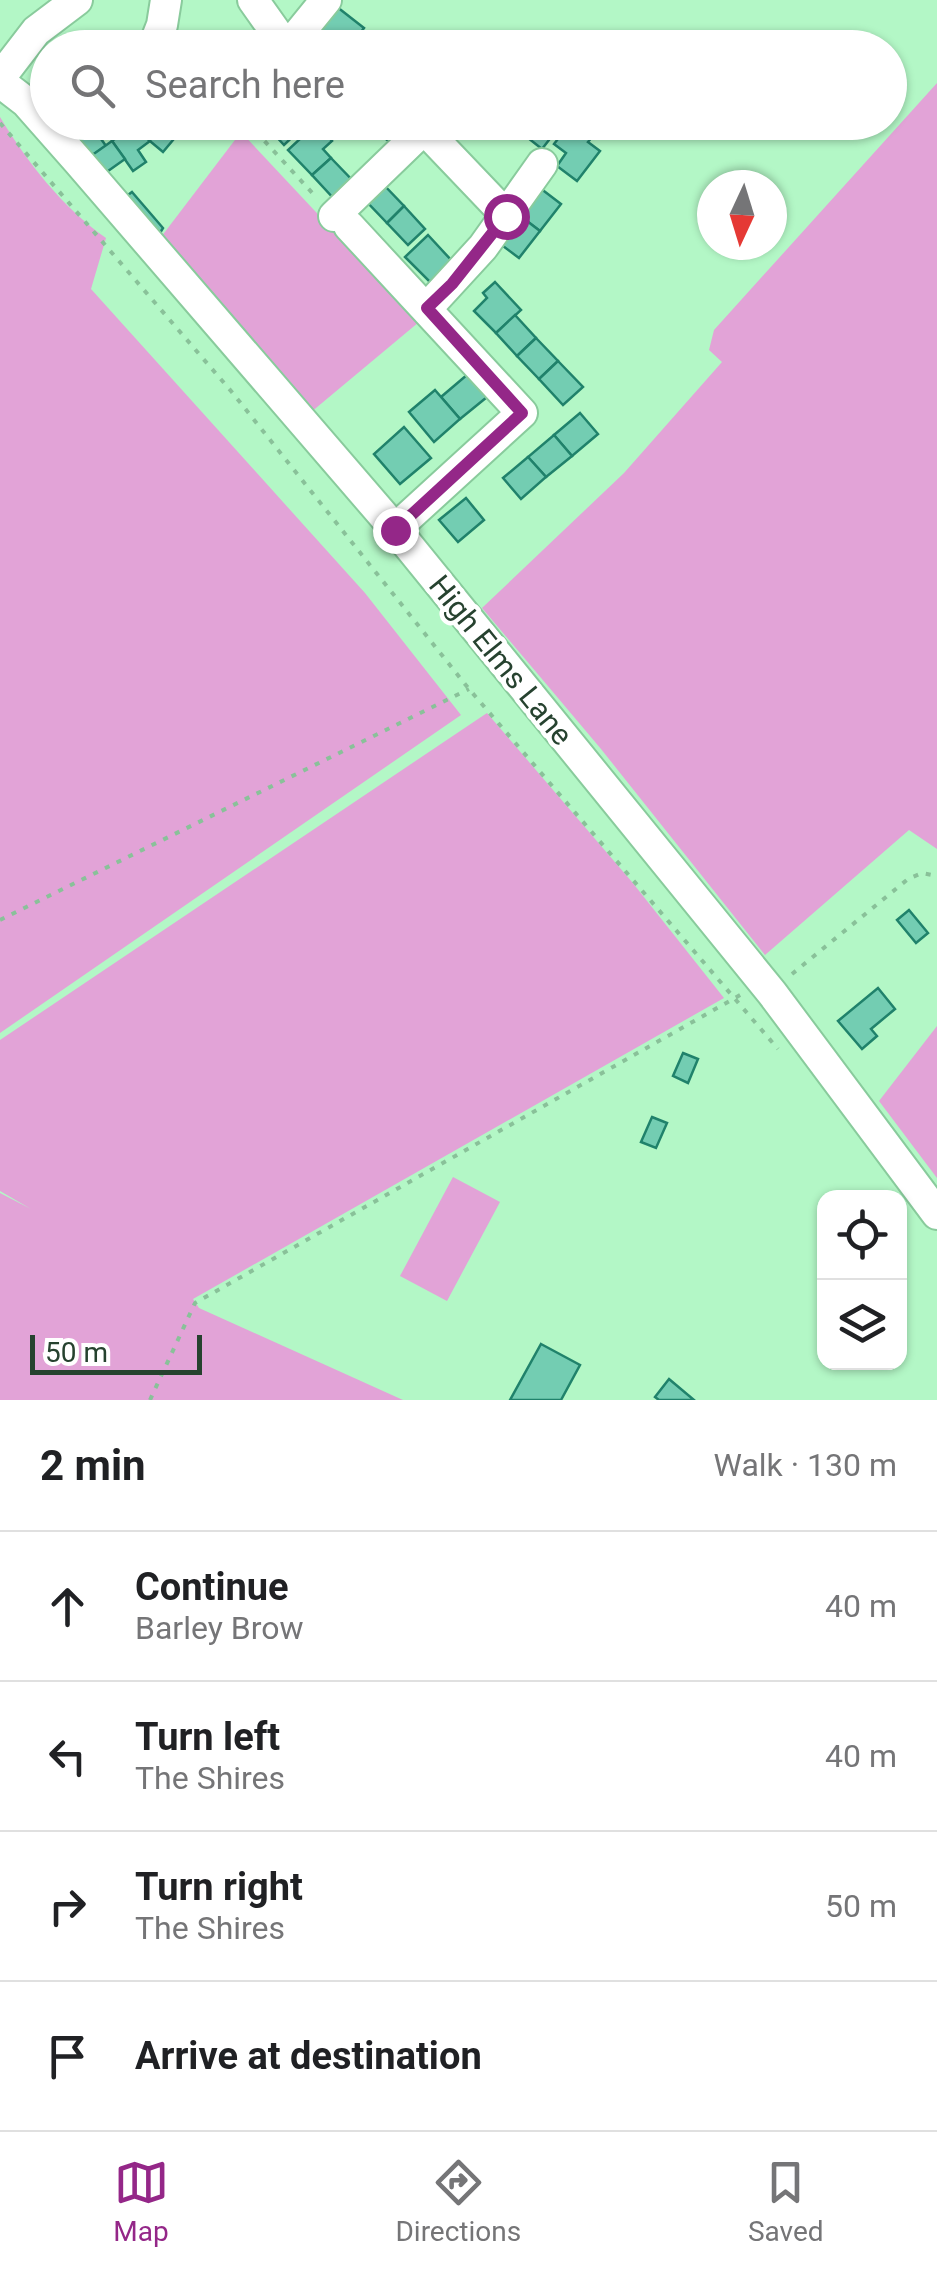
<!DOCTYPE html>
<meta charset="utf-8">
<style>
body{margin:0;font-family:Roboto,sans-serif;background:#f2f2f2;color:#202124}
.controls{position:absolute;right:30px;bottom:30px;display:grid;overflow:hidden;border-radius:20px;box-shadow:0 2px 8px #0004}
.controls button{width:90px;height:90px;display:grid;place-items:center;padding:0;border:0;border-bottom:2px solid #e0e0e0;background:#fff;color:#202124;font:50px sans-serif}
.compass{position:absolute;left:697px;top:170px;width:90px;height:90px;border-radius:50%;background:#fff;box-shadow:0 2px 8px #0004;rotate:184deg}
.scale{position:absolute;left:30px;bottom:25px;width:172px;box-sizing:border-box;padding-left:10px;border:5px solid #26422f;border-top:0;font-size:28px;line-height:35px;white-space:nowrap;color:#26422f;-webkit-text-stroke:8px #fff;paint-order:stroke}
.stop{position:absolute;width:30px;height:30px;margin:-22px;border:8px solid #942788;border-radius:50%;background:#fff}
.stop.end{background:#942788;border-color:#fff;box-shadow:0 2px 10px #0008}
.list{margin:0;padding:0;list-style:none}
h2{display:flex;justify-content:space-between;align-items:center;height:130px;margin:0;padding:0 40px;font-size:42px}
h2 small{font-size:32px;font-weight:400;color:#757577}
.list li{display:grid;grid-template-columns:65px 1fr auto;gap:30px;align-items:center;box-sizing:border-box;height:150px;padding:0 40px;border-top:2px solid #e0e0e0}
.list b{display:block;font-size:38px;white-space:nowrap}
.list p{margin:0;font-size:32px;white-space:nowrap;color:#757577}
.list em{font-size:32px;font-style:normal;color:#757577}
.icon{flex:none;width:55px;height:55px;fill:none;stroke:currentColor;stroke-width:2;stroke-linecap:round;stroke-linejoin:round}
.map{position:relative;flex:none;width:937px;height:1400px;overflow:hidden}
.search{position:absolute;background:#fff;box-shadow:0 2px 8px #0004;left:30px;right:30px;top:30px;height:110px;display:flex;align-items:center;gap:25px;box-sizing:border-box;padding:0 35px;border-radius:55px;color:#757577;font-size:38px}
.sheet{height:730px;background:#fff}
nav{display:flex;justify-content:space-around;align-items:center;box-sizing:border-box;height:140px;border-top:2px solid #e0e0e0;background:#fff;font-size:28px;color:#757577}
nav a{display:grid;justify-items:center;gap:5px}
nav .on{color:#942788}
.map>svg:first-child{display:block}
.green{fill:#e2a3d7}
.building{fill:#73cdb2;stroke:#20826b;stroke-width:2.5}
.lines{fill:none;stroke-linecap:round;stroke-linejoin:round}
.minor-casing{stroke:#89cb9c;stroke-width:34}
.path{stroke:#89c199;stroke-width:4;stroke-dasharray:5 8;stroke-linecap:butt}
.minor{stroke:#fff;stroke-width:30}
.route{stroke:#942788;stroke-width:12}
.labels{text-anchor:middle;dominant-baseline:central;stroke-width:9;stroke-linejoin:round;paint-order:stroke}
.street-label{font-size:30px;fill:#26422f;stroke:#fff}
</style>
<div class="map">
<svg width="937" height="1400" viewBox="0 0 937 1400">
<rect width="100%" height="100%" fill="#b3f7c6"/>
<!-- green -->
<g class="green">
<polygon points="937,83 937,849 909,830 765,955 601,749 482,608 624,473 722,362 709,350 714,330"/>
<path d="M0,117c27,45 63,91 106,121l-15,51 274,304 96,122 -461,318z"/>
<polygon points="241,132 419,322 310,413 158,241"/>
<polygon points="487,713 632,882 724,998 193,1299 199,1308 403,1400 0,1400 0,1193 31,1209 0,1191 0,1040"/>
<polygon points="937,1026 937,1178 879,1101"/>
<polygon points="453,1177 500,1202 447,1301 400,1276"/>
</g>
<!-- building -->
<g class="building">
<polygon points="332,3 364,28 349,48 337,48 313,28"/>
<polygon points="135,122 188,122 163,152 132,126"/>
<polygon points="263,122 300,122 303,127 284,145"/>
<polygon points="376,122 406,122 390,142 371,128"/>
<polygon points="531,122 561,122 562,123 542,149 523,134"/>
<polygon points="586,122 597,131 588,142 600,151 577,181 557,166 566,153 554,144 568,126 577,133"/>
<polygon points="316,124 332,141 323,149 331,158 312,175 288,150"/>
<polygon points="92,126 106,146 88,158 74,138"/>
<polygon points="132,126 150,141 138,150 146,162 133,171 112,141"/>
<polygon points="112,141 125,159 101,176 88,158"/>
<polygon points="331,158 355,183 336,201 312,175"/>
<polygon points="383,184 404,206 387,223 366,201"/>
<polygon points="540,188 561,204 540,231 519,215"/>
<polygon points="132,192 163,228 155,241 120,201"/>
<polygon points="404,206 425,229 408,245 387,223"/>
<polygon points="519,215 540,231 519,258 499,243"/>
<polygon points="428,235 452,261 430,282 405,257"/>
<polygon points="495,282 521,310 496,333 474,311 487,298 483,293"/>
<polygon points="515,315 536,338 517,356 496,333"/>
<polygon points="536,338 558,361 539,379 517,356"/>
<polygon points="558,361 583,387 563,405 539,379"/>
<polygon points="468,374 487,397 460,419 441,397"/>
<polygon points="435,390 460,419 434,442 409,412"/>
<polygon points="580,413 598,434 572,456 554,435"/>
<polygon points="404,427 431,458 400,484 374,454"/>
<polygon points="554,435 572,456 546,477 528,457"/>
<polygon points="528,457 546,477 521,499 503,478"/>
<polygon points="466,498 484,520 458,542 439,520"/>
<polygon points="909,910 928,933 916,943 897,920"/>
<polygon points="878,988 895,1009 871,1029 877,1036 862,1049 838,1021"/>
<polygon points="683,1053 698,1059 688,1083 673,1076"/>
<polygon points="652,1117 667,1123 656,1148 641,1142"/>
<polygon points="541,1344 580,1365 561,1400 510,1400"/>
<polygon points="669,1379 694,1400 659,1400 655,1397"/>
</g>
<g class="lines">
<defs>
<g id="minor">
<polyline points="253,0 287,48 326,0"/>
<polyline points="153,48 162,25 166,0"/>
<polyline points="0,78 36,31 77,0"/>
<polyline points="0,82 26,102 78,161 395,529 772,993 937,1214"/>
<polyline points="334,216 424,129 507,216"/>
<polyline points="349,226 522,413 395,529"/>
<polyline points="427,308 483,247 542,164"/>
</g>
</defs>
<!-- minor casing -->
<use href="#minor" class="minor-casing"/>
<!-- path -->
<g class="path">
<polyline points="247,122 316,197"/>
<polyline points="0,123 231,391 469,689 778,1049"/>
<polyline points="0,920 469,689"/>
<polyline points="792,974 908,879 922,873 937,876"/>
<polyline points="150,1400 195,1303 742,994"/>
</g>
<!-- minor -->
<use href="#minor" class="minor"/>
</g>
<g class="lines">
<!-- route -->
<polyline class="route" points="395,530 522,413 427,308 452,284 506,216"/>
</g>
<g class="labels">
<!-- street labels -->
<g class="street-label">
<text transform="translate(501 660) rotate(51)">High Elms Lane</text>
</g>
</g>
</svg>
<div class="controls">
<button><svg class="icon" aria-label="locate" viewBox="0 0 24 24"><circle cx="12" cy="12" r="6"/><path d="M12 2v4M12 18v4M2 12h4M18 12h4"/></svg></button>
<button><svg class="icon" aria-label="layers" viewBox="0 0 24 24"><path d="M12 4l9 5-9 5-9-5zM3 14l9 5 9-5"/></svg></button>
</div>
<svg class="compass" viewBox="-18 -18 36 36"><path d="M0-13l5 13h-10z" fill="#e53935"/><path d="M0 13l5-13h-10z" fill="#757577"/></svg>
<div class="scale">50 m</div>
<div class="stop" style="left:506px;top:216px"></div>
<div class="stop end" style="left:395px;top:530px"></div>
<div class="search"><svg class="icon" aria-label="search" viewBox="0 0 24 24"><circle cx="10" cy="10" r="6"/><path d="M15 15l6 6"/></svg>Search here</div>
</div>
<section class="sheet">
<h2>2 min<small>Walk · 130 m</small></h2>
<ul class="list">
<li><svg class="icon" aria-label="ahead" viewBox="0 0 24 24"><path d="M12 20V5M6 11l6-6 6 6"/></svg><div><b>Continue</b><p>Barley Brow</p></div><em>40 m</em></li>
<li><svg class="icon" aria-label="left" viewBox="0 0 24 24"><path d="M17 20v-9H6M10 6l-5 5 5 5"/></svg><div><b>Turn left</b><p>The Shires</p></div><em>40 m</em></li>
<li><svg class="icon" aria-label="right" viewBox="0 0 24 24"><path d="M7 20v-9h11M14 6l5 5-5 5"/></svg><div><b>Turn right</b><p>The Shires</p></div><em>50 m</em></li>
<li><svg class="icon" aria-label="arrive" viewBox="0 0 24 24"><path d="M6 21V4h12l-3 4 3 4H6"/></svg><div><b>Arrive at destination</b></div></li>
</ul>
</section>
<nav>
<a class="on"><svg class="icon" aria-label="map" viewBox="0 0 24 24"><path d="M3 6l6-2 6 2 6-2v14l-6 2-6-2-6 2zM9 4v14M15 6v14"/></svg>Map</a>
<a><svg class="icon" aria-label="directions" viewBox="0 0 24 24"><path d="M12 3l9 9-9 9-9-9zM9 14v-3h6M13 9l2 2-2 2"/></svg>Directions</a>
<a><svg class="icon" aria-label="saved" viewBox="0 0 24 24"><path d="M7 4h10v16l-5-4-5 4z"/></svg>Saved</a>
</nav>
